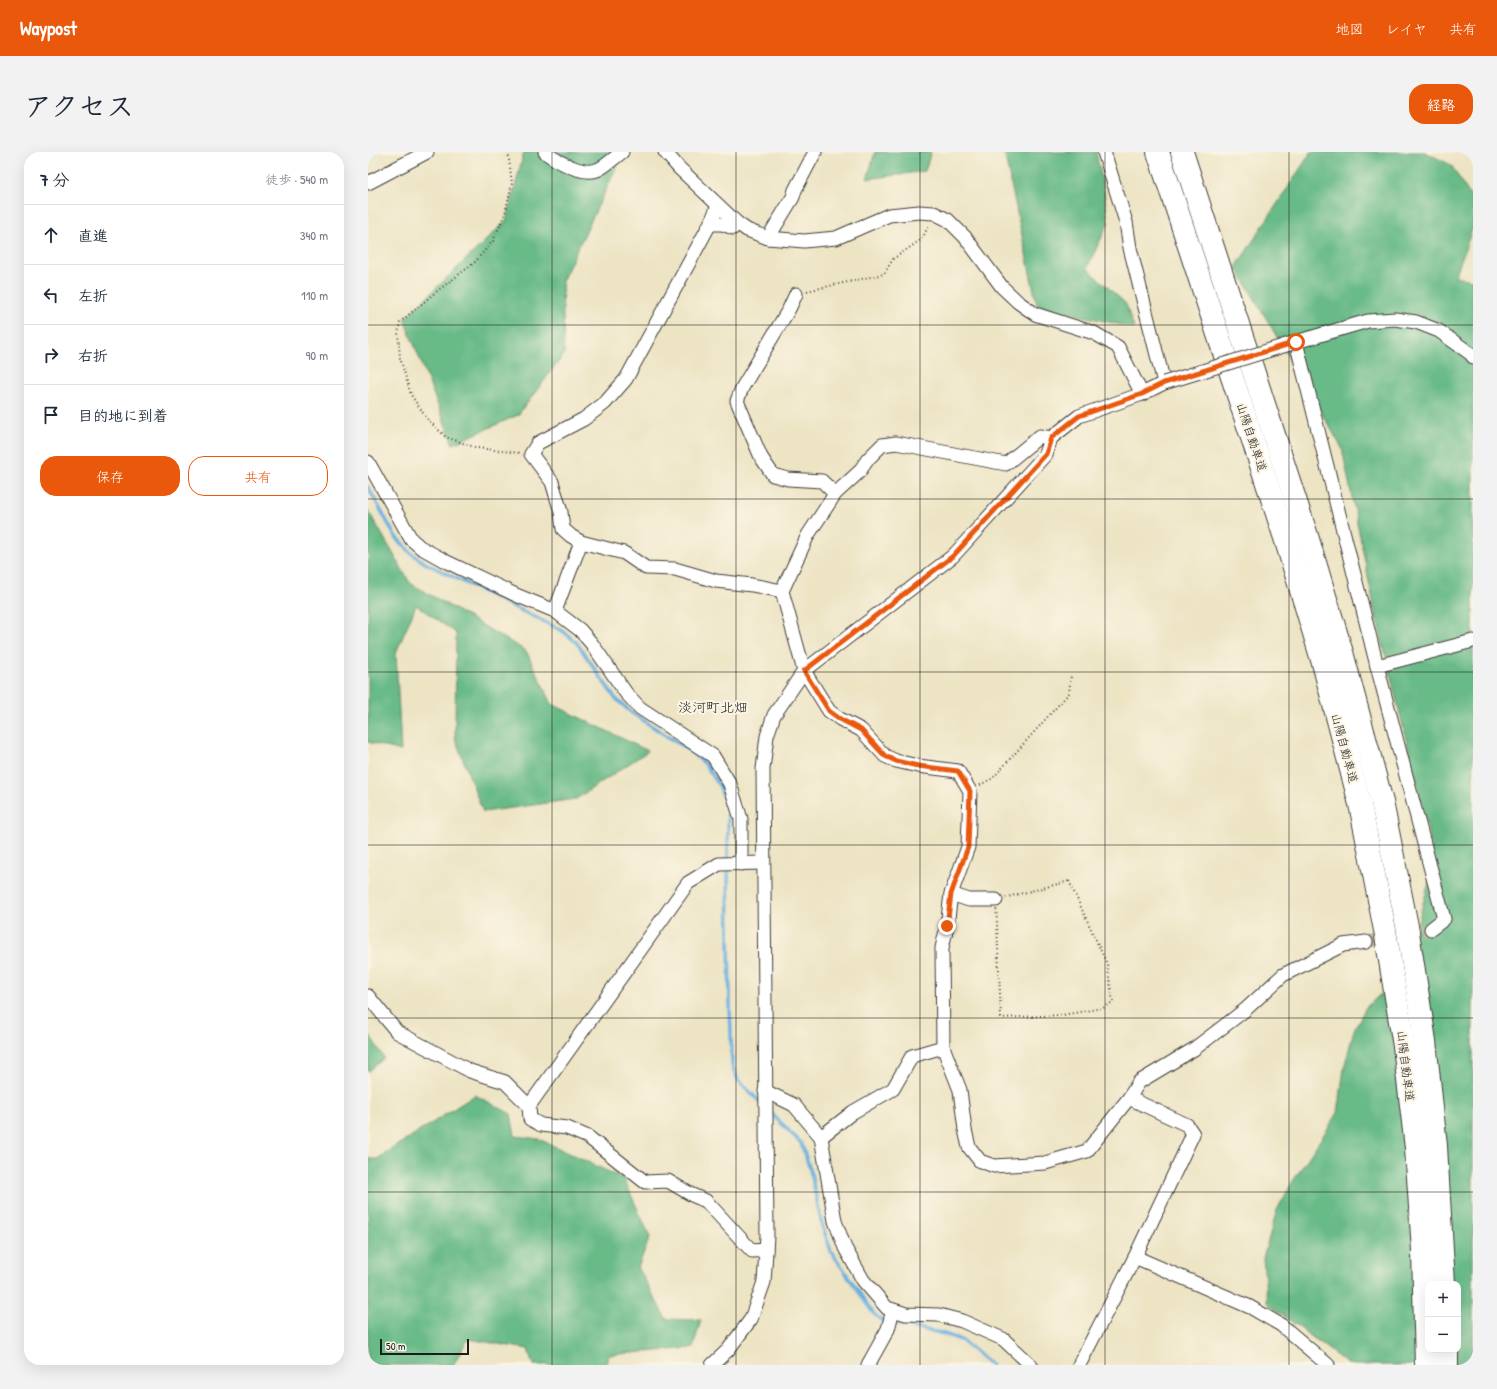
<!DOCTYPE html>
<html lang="ja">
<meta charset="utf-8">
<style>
body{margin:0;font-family:"Patrick Hand","Klee One",sans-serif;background:#f2f2f3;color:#1f2937}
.controls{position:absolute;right:12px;bottom:12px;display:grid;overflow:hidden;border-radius:8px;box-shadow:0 4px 16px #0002}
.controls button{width:36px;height:36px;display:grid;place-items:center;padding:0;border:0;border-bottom:1px solid #e0e1e3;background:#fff;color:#1f2937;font:20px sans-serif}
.scale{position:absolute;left:12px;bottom:10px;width:89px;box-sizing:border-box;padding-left:4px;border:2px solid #1c1c1c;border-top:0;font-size:11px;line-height:14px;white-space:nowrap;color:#1c1c1c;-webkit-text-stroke:3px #fcf5e5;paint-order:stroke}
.stop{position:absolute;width:12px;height:12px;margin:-9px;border:3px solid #ea580c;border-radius:50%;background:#fff}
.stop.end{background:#ea580c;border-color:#fff;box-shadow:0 1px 4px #0008}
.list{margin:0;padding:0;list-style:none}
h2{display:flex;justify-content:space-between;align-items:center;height:52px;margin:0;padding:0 16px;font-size:17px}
h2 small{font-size:13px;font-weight:400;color:#747a83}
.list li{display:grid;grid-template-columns:26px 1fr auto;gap:12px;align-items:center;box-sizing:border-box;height:60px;padding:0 16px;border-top:1px solid #e0e1e3}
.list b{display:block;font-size:15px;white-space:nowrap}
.list em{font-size:13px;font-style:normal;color:#747a83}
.actions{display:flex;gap:8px;padding:12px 16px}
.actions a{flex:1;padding:9px 0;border:1px solid #ea580c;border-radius:16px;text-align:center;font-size:14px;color:#ea580c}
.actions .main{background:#ea580c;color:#fff}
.icon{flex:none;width:22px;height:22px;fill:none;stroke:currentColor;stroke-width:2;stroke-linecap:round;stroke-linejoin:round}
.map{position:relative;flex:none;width:1105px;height:1213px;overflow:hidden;border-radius:16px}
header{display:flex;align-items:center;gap:24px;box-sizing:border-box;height:56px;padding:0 20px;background:#ea580c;color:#fff}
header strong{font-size:19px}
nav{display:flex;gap:22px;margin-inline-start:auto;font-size:14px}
.intro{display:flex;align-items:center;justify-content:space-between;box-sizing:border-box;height:96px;padding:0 24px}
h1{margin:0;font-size:28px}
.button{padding:10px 18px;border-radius:16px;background:#ea580c;color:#fff;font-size:14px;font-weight:700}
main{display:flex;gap:24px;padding:0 24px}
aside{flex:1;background:#fff;border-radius:16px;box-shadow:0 4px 16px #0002}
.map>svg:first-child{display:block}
.forest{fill:#68ba87;stroke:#426b52;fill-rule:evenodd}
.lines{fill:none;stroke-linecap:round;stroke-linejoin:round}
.stream{stroke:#68b0e0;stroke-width:3.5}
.street-tunnel{stroke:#c3bca2;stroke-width:13;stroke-dasharray:13 6;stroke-linecap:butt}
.street-casing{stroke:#3b3a35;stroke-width:15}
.highway-casing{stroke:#3b3a35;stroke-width:24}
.path{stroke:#3b3a35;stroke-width:2;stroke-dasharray:1 3;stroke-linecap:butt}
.street{stroke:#fff;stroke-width:13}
.highway{stroke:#fff;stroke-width:22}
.street-bridge-casing{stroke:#3b3a35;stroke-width:15;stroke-linecap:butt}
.street-bridge{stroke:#fff;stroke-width:13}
.route{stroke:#ea580c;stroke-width:5}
.grid{fill:none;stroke:#1c1c1c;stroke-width:1;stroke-opacity:0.55}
.labels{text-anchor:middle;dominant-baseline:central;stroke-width:4;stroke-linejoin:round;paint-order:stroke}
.street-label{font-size:12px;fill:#1c1c1c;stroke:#fcf5e5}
.quarter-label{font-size:14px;fill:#1c1c1c;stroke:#fcf5e5}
</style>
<header>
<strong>Waypost</strong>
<nav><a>地図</a><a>レイヤ</a><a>共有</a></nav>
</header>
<div class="intro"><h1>アクセス</h1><a class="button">経路</a></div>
<main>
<aside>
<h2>7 分<small>徒歩 · 540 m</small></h2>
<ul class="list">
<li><svg class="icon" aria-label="ahead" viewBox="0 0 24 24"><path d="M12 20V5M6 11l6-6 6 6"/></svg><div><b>直進</b></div><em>340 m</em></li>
<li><svg class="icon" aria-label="left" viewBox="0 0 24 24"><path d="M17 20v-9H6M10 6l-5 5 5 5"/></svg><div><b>左折</b></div><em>110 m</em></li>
<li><svg class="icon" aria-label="right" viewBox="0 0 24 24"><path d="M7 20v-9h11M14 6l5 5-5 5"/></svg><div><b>右折</b></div><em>90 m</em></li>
<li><svg class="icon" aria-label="arrive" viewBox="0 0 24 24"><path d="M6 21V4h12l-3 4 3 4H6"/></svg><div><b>目的地に到着</b></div></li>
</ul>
<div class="actions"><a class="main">保存</a><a>共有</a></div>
</aside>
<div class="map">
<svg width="1105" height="1213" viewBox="0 0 1105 1213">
<rect width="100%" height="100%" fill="#fcf5e5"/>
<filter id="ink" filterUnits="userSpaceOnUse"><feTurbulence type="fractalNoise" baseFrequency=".025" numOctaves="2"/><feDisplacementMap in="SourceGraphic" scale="8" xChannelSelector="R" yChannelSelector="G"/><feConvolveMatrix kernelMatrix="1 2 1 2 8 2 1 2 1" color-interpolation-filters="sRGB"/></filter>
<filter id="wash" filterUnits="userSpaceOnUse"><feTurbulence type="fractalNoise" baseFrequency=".012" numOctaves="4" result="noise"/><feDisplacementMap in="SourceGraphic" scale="16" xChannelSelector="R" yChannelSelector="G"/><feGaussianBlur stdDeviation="0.9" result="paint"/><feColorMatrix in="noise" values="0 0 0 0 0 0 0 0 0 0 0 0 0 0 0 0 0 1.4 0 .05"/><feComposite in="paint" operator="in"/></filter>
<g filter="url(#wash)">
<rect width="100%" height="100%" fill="#ede4c4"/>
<!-- forest -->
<g class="forest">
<polygon points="156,0 256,0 194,129 196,202 150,263 85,292 36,167 138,69"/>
<polygon points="507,0 563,0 557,19 499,27"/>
<polygon points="636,0 728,0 736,39 740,72 719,116 758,152 766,176 669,153"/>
<path d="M943,0h114l26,13 22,35v27l-18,50 18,3v1085h-124l-82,-62 -4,-45 14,-48 16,-29 45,-68 6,-45 10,-38 12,-23 22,-19 22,-36 24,-89 -8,-42 -50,-205 -34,-168 -106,-181zM1060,1132h30v66h-30z"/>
<polygon points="0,358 42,431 158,499 184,552 280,599 208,647 115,660 87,586 88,481 48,453 28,501 33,599 0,590"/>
<polygon points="0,880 16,906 0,920"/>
<polygon points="107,943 143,962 147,984 171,987 256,1027 282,1085 270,1115 298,1167 333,1168 325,1196 240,1203 238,1213 165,1213 160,1197 100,1187 85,1213 0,1213 0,1007 9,1007"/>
</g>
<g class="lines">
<!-- stream -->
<g class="stream">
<polyline points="0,335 27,384 43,401 57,411 195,479 209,491 247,546 264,561 322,599 338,613 352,635 360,660 360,708"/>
<polyline points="360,715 362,853 364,913 370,928 395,953"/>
<polyline points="402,960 433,991 442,1017 454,1073 463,1099 505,1161 514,1169 518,1170"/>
<polyline points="524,1171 573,1181 593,1188 624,1213"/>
</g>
</g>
</g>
<g filter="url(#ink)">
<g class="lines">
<!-- street-tunnel -->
<polyline class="street-tunnel" points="998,790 1063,777"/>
<defs>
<g id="street">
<path d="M177,0c11,9 40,25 54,17 8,-4 15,-11 23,-17"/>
<polyline points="297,0 311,16 369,71 379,78 400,86 436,89 468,86 521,63 551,60 566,61 580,68 597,85 634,135 650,150 667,162 726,181 750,195 774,242"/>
<polyline points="0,31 59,0"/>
<polyline points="350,54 342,72 258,227 237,251 216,267 170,291 163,302 184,330 193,360 195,377 203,384 213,390 256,401 278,416 307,417 348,429 384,433 414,439 436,519 461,559 472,567 493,578 517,604 528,609 550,614 590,619 602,639 600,695 583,742"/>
<polyline points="342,72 354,72 365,76 369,71"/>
<polyline points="400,86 425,45 427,38 447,0"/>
<polyline points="428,142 421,157 374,236 369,249 393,305 405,323 420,327 454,329 467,342"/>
<polyline points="0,310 43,387 52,395 77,409 148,443 187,459 212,478 224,492 258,541 272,556 345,604 362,632 373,667 373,712"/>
<polyline points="414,439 440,383 467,342 491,320 500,307 514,293 528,291 638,312 672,284 683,286"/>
<polyline points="187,459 213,390"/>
<polyline points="1009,514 1105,489"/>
<polyline points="628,748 601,748 583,742 579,774 574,796 575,895 592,938 597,978 601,995 612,1009 626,1014 677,1011 719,999 761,946 771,930 826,897 877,858 915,823 975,793 998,790"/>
<polyline points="1063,777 1076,767 1009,514 928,190 1000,169 1027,167 1048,170 1071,179 1103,202 1105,205"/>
<polyline points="0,844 29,880 102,919 137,930 161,954 320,731 351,712 395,711"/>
<polyline points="397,939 426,953 453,985 467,1069 477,1096 495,1128 519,1156 538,1162 571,1163 594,1169 635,1187 663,1213"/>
<polyline points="161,954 162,967 173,973 199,976 220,985 277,1030 300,1029 324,1043 338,1049 384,1099 398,1098"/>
<polyline points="453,985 485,960 525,937 544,904 575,895"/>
<polyline points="767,1105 882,1155 913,1173 960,1213"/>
<polyline points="344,1213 360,1198 383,1167 396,1130 399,1084 395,617 399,584 406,563 436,519 585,404 678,302 683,286 711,264 774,242 796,231 762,96 758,70 736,0"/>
<polyline points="500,1213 520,1177 525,1158"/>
<polyline points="711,1213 767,1105 825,982 819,973 761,946"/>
</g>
<g id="highway">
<polyline points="790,0 918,389 955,511 992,652 1017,778 1036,894 1048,996 1055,1099 1058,1213"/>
<polyline points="814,0 939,384 975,504 1014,650 1039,774 1057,889 1068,994 1076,1132"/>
<polyline points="1079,1198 1079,1213"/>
</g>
</defs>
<!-- street casing -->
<use href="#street" class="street-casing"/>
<!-- highway casing -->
<use href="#highway" class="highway-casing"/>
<!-- path -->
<g class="path">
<polyline points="140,0 144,31 137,62 125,89 106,111 68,140 32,170 30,181 32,206 43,243 60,268 78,285 109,296 152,301"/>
<polyline points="439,139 516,122 525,107 554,87 561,73"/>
<polyline points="612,633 625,626 701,541 703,523"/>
<polygon points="701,729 739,812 745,850 735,856 694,863 633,866 628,748"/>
</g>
<!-- street -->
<use href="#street" class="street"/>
<!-- highway -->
<use href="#highway" class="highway"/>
<defs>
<polyline id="street-bridge" points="796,231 928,190"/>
</defs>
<!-- street-bridge casing -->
<use href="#street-bridge" class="street-bridge-casing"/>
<!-- street-bridge -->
<use href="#street-bridge" class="street-bridge"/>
</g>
</g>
<g class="lines" filter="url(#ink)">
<!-- route -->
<polyline class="route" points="579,774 583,742 600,695 602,639 590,619 550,614 528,609 517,604 493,578 472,567 461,559 436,519 585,404 678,302 683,286 711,264 774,242 796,231 928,190"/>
</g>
<!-- grid -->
<path class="grid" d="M184,0v1213M368,0v1213M552,0v1213M737,0v1213M921,0v1213M0,173h1105M0,347h1105M0,520h1105M0,693h1105M0,866h1105M0,1040h1105"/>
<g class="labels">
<!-- street labels -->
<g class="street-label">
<text transform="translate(884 285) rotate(72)">山陽自動車道</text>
<text transform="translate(977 596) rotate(75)">山陽自動車道</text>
<text transform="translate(1038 914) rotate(83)">山陽自動車道</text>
</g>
<!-- quarter labels -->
<g class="quarter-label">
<text x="345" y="554">淡河町北畑</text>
</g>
</g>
</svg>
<div class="controls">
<button>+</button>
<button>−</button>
</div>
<div class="scale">50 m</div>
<div class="stop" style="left:928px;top:190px"></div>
<div class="stop end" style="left:579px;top:774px"></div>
</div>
</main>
